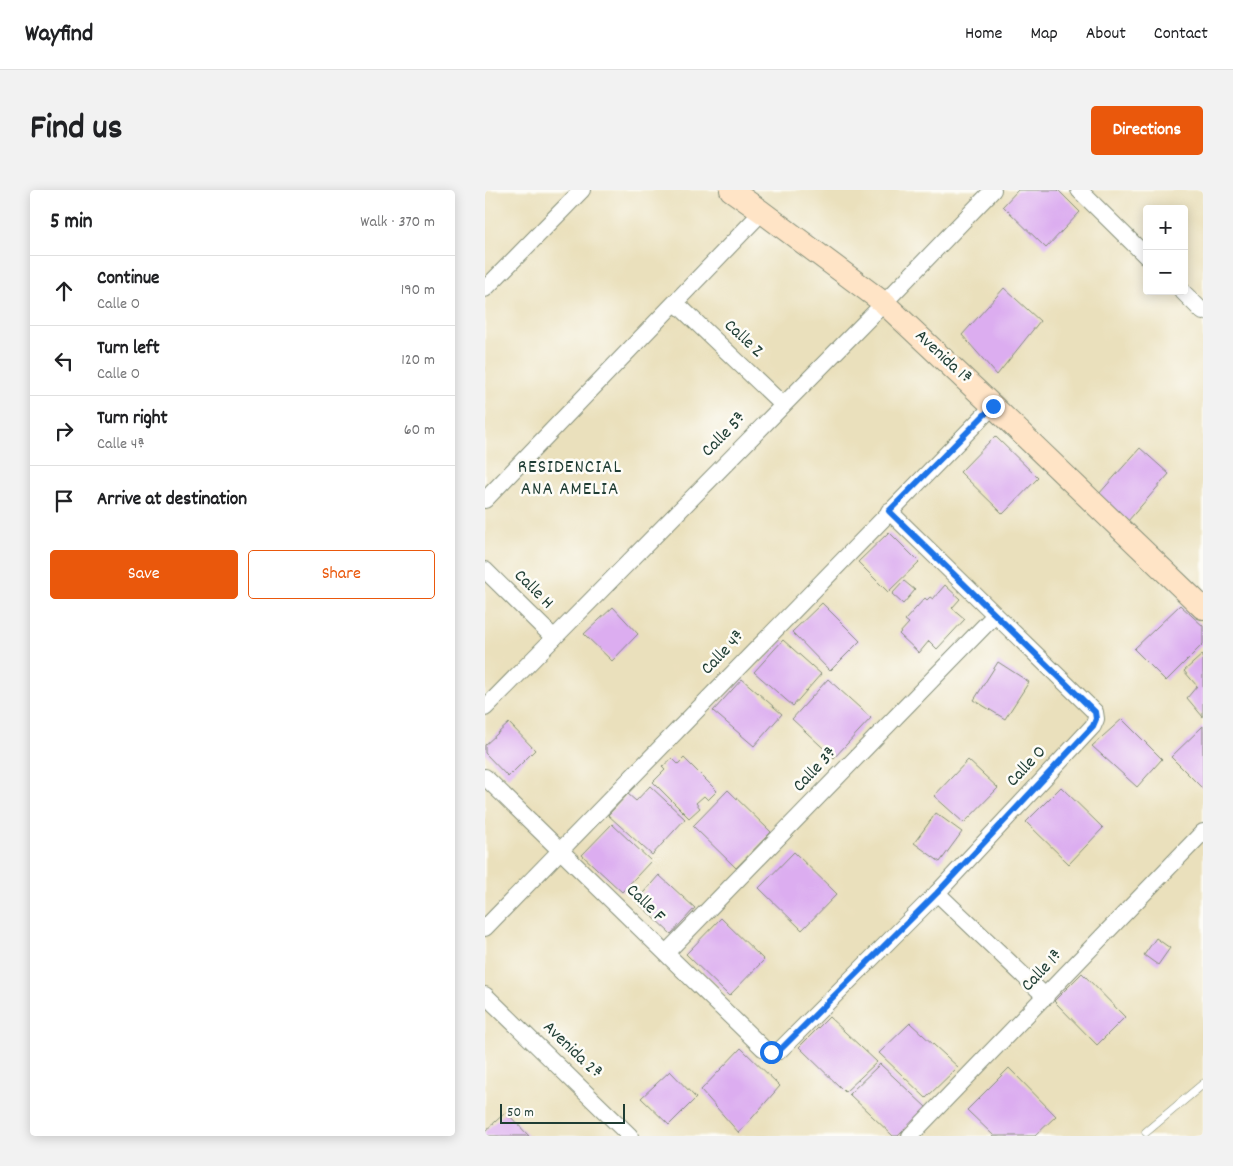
<!DOCTYPE html>
<meta charset="utf-8">
<style>
body{margin:0;font-family:Dekko,sans-serif;background:#f2f2f2;color:#202124}
.controls{position:absolute;right:15px;top:15px;display:grid;overflow:hidden;border-radius:5px;box-shadow:0 2px 12px #0003}
.controls button{width:45px;height:45px;display:grid;place-items:center;padding:0;border:0;border-bottom:1px solid #e0e0e0;background:#fff;color:#202124;font:25px sans-serif}
.scale{position:absolute;left:15px;bottom:12px;width:125px;box-sizing:border-box;padding-left:5px;border:2px solid #1f3d34;border-top:0;font-size:14px;line-height:18px;white-space:nowrap;color:#1f3d34;-webkit-text-stroke:4px #fdfcf7;paint-order:stroke}
.stop{position:absolute;width:15px;height:15px;margin:-11px;border:4px solid #1a73e8;border-radius:50%;background:#fff}
.stop.end{background:#1a73e8;border-color:#fff;box-shadow:0 1px 5px #0008}
.list{margin:0;padding:0;list-style:none}
h2{display:flex;justify-content:space-between;align-items:center;height:65px;margin:0;padding:0 20px;font-size:21px}
h2 small{font-size:16px;font-weight:400;color:#757577}
.list li{display:grid;grid-template-columns:32px 1fr auto;gap:15px;align-items:center;box-sizing:border-box;height:70px;padding:0 20px;border-top:1px solid #e0e0e0}
.list b{display:block;font-size:19px;white-space:nowrap}
.list p{margin:0;font-size:16px;white-space:nowrap;color:#757577}
.list em{font-size:16px;font-style:normal;color:#757577}
.actions{display:flex;gap:10px;padding:15px 20px}
.actions a{flex:1;padding:11px 0;border:1px solid #ea580c;border-radius:5px;text-align:center;font-size:18px;color:#ea580c}
.actions .main{background:#ea580c;color:#fff}
.icon{flex:none;width:28px;height:28px;fill:none;stroke:currentColor;stroke-width:2;stroke-linecap:round;stroke-linejoin:round}
.map{position:relative;flex:none;width:718px;height:946px;overflow:hidden;border-radius:5px}
header{display:flex;align-items:center;gap:30px;box-sizing:border-box;height:70px;padding:0 25px;background:#fff;border-bottom:1px solid #e0e0e0}
header strong{font-size:24px}
nav{display:flex;gap:28px;margin-inline-start:auto;font-size:18px}
.intro{display:flex;align-items:center;justify-content:space-between;box-sizing:border-box;height:120px;padding:0 30px}
h1{margin:0;font-size:35px}
.button{padding:12px 22px;border-radius:5px;background:#ea580c;color:#fff;font-size:18px;font-weight:700}
main{display:flex;gap:30px;padding:0 30px}
aside{flex:1;background:#fff;border-radius:5px;box-shadow:0 2px 12px #0003}
.map>svg:first-child{display:block}
.building{fill:#dcadf0}
.lines{fill:none;stroke-linecap:round;stroke-linejoin:round}
.lane-casing{stroke:#848e78;stroke-width:9}
.street-casing{stroke:#848e78;stroke-width:18}
.secondary-casing{stroke:#848e78;stroke-width:24}
.lane{stroke:#fff;stroke-width:8}
.street{stroke:#fff;stroke-width:16}
.secondary{stroke:#ffe4c6;stroke-width:22}
.route{stroke:#1a73e8;stroke-width:6}
.labels{text-anchor:middle;dominant-baseline:central;stroke-width:5;stroke-linejoin:round;paint-order:stroke}
.street-label{font-size:18px;fill:#1f3d34;stroke:#fdfcf7}
.neighbourhood-label{font-size:19px;letter-spacing:1px;fill:#1f3d34;stroke:#fdfcf7}
</style>
<header>
<strong>Wayfind</strong>
<nav><a>Home</a><a>Map</a><a>About</a><a>Contact</a></nav>
</header>
<div class="intro"><h1>Find us</h1><a class="button">Directions</a></div>
<main>
<aside>
<h2>5 min<small>Walk · 370 m</small></h2>
<ul class="list">
<li><svg class="icon" aria-label="ahead" viewBox="0 0 24 24"><path d="M12 20V5M6 11l6-6 6 6"/></svg><div><b>Continue</b><p>Calle O</p></div><em>190 m</em></li>
<li><svg class="icon" aria-label="left" viewBox="0 0 24 24"><path d="M17 20v-9H6M10 6l-5 5 5 5"/></svg><div><b>Turn left</b><p>Calle O</p></div><em>120 m</em></li>
<li><svg class="icon" aria-label="right" viewBox="0 0 24 24"><path d="M7 20v-9h11M14 6l5 5-5 5"/></svg><div><b>Turn right</b><p>Calle 4ª</p></div><em>60 m</em></li>
<li><svg class="icon" aria-label="arrive" viewBox="0 0 24 24"><path d="M6 21V4h12l-3 4 3 4H6"/></svg><div><b>Arrive at destination</b></div></li>
</ul>
<div class="actions"><a class="main">Save</a><a>Share</a></div>
</aside>
<div class="map">
<svg width="718" height="946" viewBox="0 0 718 946">
<rect width="100%" height="100%" fill="#fdfcf7"/>
<filter id="ink" filterUnits="userSpaceOnUse"><feTurbulence type="fractalNoise" baseFrequency=".02" numOctaves="2"/><feDisplacementMap in="SourceGraphic" scale="10" xChannelSelector="R" yChannelSelector="G"/><feConvolveMatrix kernelMatrix="1 2 1 2 8 2 1 2 1" color-interpolation-filters="sRGB"/></filter>
<filter id="wash" filterUnits="userSpaceOnUse"><feTurbulence type="fractalNoise" baseFrequency=".0096" numOctaves="4" result="noise"/><feDisplacementMap in="SourceGraphic" scale="20" xChannelSelector="R" yChannelSelector="G"/><feGaussianBlur stdDeviation="1.12" result="paint"/><feColorMatrix in="noise" values="0 0 0 0 0 0 0 0 0 0 0 0 0 0 0 0 0 1.4 0 .05"/><feComposite in="paint" operator="in"/></filter>
<g filter="url(#wash)">
<rect width="100%" height="100%" fill="#eae0bc"/>
<g id="blocks">
<!-- building -->
<g class="building">
<polygon points="533,0 573,0 595,22 561,58 518,16"/>
<polygon points="519,98 555,131 512,185 477,145"/>
<polygon points="510,246 553,288 518,324 475,282"/>
<polygon points="655,258 684,284 643,331 613,305"/>
<polygon points="404,342 434,372 403,402 373,372"/>
<polygon points="419,391 430,400 418,414 407,404"/>
<polygon points="460,395 475,409 467,418 480,429 452,459 444,451 434,463 414,444 424,433 420,430 440,408 442,410 445,407 448,409"/>
<polygon points="337,413 375,451 345,481 307,442"/>
<polygon points="695,415 718,436 718,454 681,491 649,459"/>
<polygon points="128,417 153,444 127,471 99,444"/>
<polygon points="298,450 336,484 308,516 269,482"/>
<polygon points="718,464 718,527 702,508 712,496 699,481"/>
<polygon points="513,472 544,492 520,529 489,510"/>
<polygon points="257,489 297,524 269,556 228,521"/>
<polygon points="343,489 386,528 349,568 307,529"/>
<polygon points="637,529 677,569 652,597 607,556"/>
<polygon points="24,533 50,560 23,587 0,563 0,555"/>
<polygon points="718,536 718,599 686,567"/>
<polygon points="187,568 193,574 199,568 232,601 223,610 219,606 211,613 215,618 204,628 168,592 180,580 177,577"/>
<polygon points="483,570 513,598 479,633 449,606"/>
<polygon points="165,596 200,629 167,665 123,625 143,604 151,611"/>
<polygon points="576,597 618,638 584,674 541,632"/>
<polygon points="243,600 286,642 251,678 208,636"/>
<polygon points="451,623 477,642 455,672 429,653"/>
<polygon points="127,634 166,671 137,702 97,665"/>
<polygon points="309,662 352,704 317,740 274,698"/>
<polygon points="174,685 210,718 186,744 151,711"/>
<polygon points="236,728 279,770 244,806 201,764"/>
<polygon points="671,748 685,758 673,775 659,765"/>
<polygon points="597,783 640,827 612,855 569,811"/>
<polygon points="344,827 392,872 360,902 314,857"/>
<polygon points="425,833 473,877 441,908 394,863"/>
<polygon points="256,858 295,896 254,943 216,900"/>
<polygon points="395,874 442,918 413,946 408,946 364,904"/>
<polygon points="524,878 571,926 550,946 509,946 482,920"/>
<polygon points="185,881 211,908 184,935 156,908"/>
<polygon points="21,922 44,946 0,946 0,941"/>
</g>
</g>
</g>
<g filter="url(#ink)">
<use href="#blocks" fill-opacity="0" stroke="#848e78" stroke-width="1"/>
<g class="lines">
<defs>
<polyline id="lane" points="661,942 718,894"/>
<g id="street">
<polyline points="594,0 662,67"/>
<polyline points="0,99 97,0"/>
<polyline points="697,101 718,122"/>
<polyline points="191,113 298,215"/>
<polyline points="0,310 277,22"/>
<polyline points="0,380 69,448"/>
<polyline points="0,518 399,113 508,0"/>
<polyline points="0,587 278,858 286,862 294,861 452,703 608,536 611,529 610,522 404,321"/>
<polyline points="452,703 561,807"/>
<polyline points="0,738 508,216"/>
<polyline points="181,763 510,425"/>
<polyline points="0,805 145,946"/>
<polyline points="425,946 718,642"/>
</g>
<polyline id="secondary" points="246,0 277,22 399,113 508,216 718,418"/>
</defs>
<!-- lane casing -->
<use href="#lane" class="lane-casing"/>
<!-- street casing -->
<use href="#street" class="street-casing"/>
<!-- secondary casing -->
<use href="#secondary" class="secondary-casing"/>
<!-- lane -->
<use href="#lane" class="lane"/>
<!-- street -->
<use href="#street" class="street"/>
<!-- secondary -->
<use href="#secondary" class="secondary"/>
</g>
</g>
<g class="lines" filter="url(#ink)">
<!-- route -->
<polyline class="route" points="286,862 294,861 452,703 608,536 611,529 610,522 404,321 508,216"/>
</g>
<g class="labels">
<!-- street labels -->
<g class="street-label">
<text transform="translate(258 149) rotate(43)">Calle Z</text>
<text transform="translate(458 168) rotate(43)">Avenida 1ª</text>
<text transform="translate(240 245) rotate(-45)">Calle 5ª</text>
<text transform="translate(48 400) rotate(45)">Calle H</text>
<text transform="translate(239 463) rotate(-46)">Calle 4ª</text>
<text transform="translate(542 577) rotate(-47)">Calle O</text>
<text transform="translate(331 580) rotate(-46)">Calle 3ª</text>
<text transform="translate(160 714) rotate(44)">Calle F</text>
<text transform="translate(558 781) rotate(-46)">Calle 1ª</text>
<text transform="translate(87 861) rotate(44)">Avenida 2ª</text>
</g>
<!-- neighbourhood labels -->
<g class="neighbourhood-label">
<text x="85" y="278">RESIDENCIAL<tspan x="85" dy="22">ANA AMELIA</tspan></text>
</g>
</g>
</svg>
<div class="controls">
<button>+</button>
<button>−</button>
</div>
<div class="scale">50 m</div>
<div class="stop" style="left:286px;top:862px"></div>
<div class="stop end" style="left:508px;top:216px"></div>
</div>
</main>
